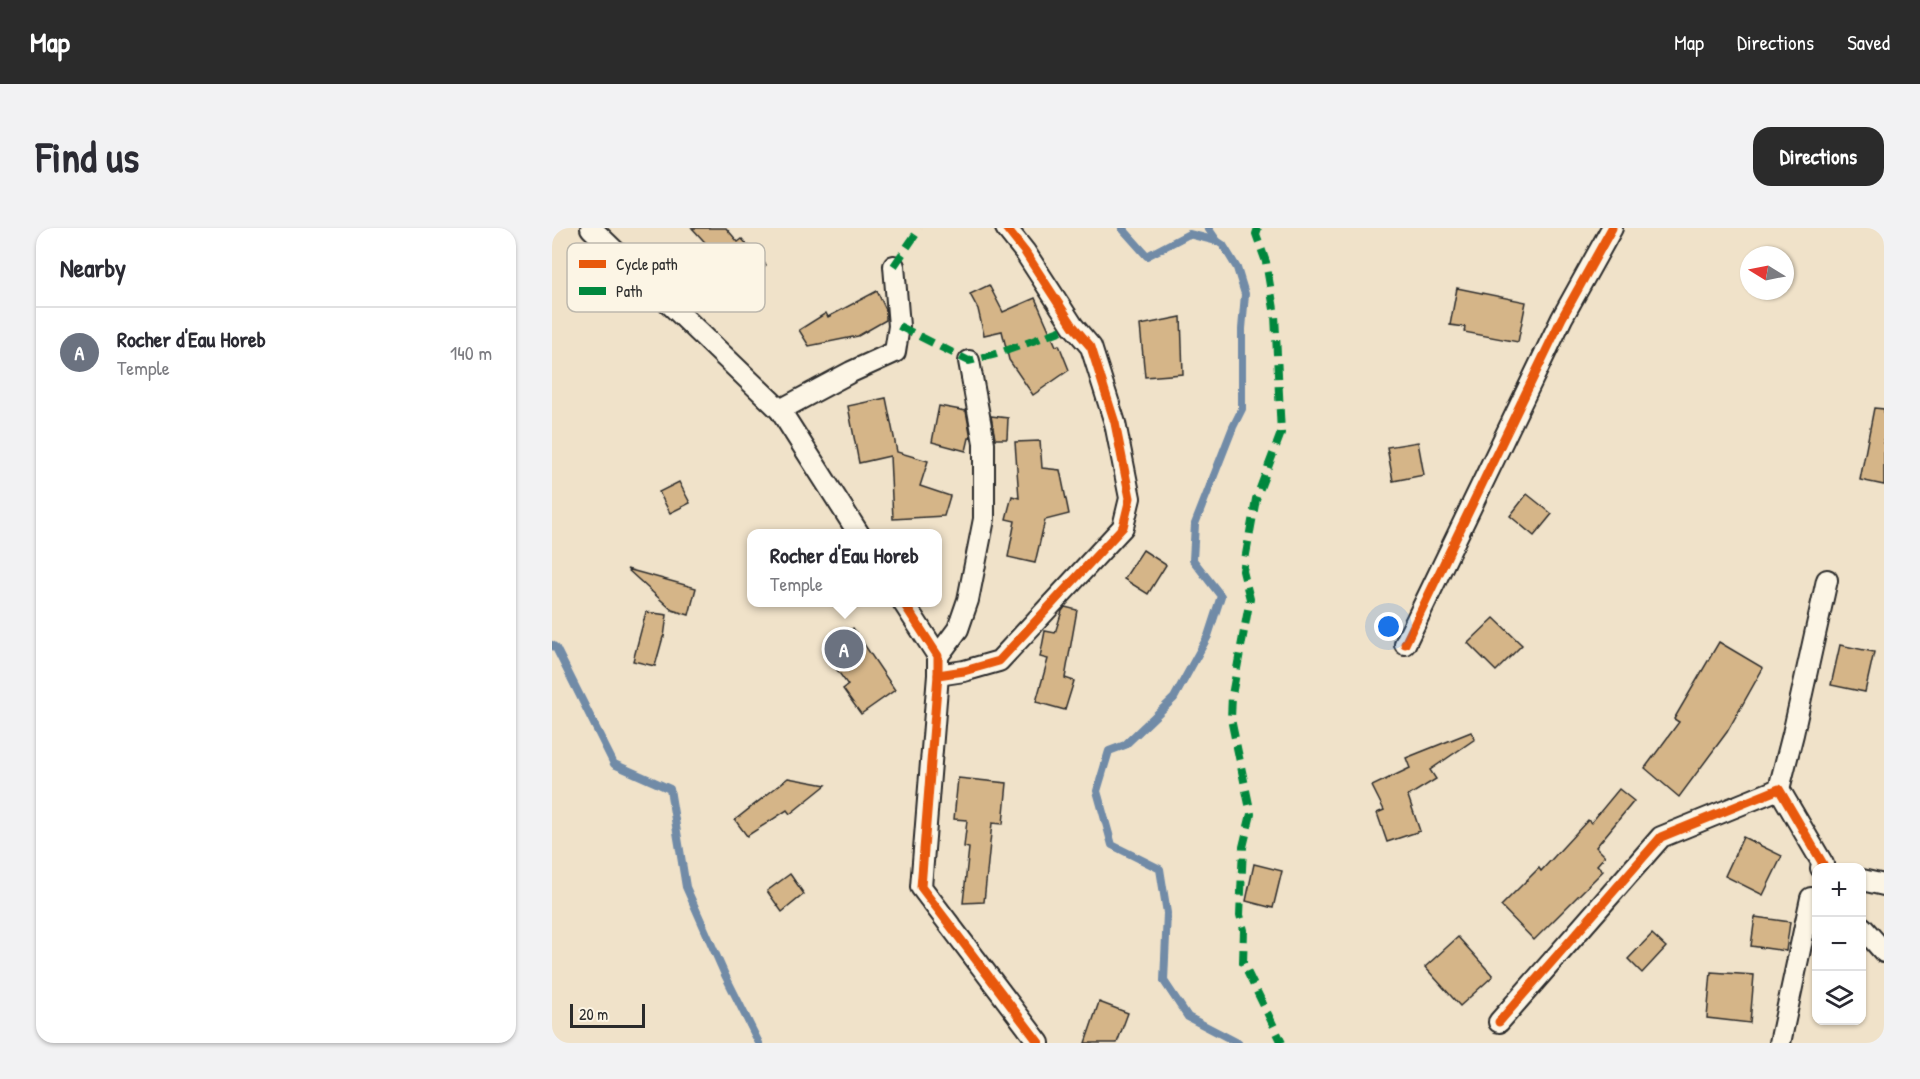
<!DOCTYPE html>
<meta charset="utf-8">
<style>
body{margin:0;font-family:"Patrick Hand",sans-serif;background:#f2f2f3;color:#2b2b33}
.controls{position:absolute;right:18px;bottom:18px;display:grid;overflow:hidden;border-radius:12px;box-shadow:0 2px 4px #0004}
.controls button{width:54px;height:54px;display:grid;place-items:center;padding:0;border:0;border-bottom:2px solid #e1e1e2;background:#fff;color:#2b2b33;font:30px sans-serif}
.compass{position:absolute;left:1188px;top:18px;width:54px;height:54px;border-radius:50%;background:#fff;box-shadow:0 2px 4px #0004;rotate:280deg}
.scale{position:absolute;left:18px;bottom:15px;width:75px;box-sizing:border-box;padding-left:6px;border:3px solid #2b2b2b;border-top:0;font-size:16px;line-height:21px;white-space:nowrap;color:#2b2b2b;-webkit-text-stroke:4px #fcf5e5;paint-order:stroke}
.you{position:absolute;left:837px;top:399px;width:21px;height:21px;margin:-15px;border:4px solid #fff;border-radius:50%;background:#1a73e8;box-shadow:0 0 0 9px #1a73e833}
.badge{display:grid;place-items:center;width:39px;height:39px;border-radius:50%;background:#2b2b2b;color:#fff;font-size:20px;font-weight:700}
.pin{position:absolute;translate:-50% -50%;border:3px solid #fff;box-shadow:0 2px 6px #0006}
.popup{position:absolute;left:195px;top:301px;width:195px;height:78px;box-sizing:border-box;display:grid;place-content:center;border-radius:12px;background:#fff;filter:drop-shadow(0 2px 4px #0005);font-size:20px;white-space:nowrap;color:#7c7c81}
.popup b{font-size:22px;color:#2b2b33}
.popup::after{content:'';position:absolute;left:50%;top:100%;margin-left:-12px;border:12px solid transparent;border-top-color:#fff}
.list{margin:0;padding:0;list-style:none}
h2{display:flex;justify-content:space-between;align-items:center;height:78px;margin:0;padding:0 24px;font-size:26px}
h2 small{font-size:20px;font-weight:400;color:#7c7c81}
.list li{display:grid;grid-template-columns:39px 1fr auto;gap:18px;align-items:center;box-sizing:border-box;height:90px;padding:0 24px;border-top:2px solid #e1e1e2}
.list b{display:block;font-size:22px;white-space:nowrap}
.list p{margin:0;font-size:20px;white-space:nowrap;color:#7c7c81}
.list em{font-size:20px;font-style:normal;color:#7c7c81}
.icon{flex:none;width:33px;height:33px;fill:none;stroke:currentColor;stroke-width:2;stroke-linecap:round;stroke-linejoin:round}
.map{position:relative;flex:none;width:1332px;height:815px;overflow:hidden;border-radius:18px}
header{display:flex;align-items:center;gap:36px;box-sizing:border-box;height:84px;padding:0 30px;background:#2b2b2b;color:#fff}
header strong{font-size:28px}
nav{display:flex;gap:33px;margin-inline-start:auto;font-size:21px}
.intro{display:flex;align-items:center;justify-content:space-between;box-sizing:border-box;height:144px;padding:0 36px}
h1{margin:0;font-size:42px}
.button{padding:15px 27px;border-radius:18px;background:#2b2b2b;color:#fff;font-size:21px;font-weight:700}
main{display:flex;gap:36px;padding:0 36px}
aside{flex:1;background:#fff;border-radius:18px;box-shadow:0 2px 4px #0004}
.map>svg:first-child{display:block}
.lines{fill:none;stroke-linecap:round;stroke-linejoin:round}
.stream{stroke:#718ba7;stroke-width:8}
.building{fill:#d5b588;stroke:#2b2b2b;stroke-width:1.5}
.minor-casing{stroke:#2b2b2b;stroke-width:24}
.minor{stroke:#fcf5e5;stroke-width:20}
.quiet{stroke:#00873e;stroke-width:8;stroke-dasharray:15 8;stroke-linecap:butt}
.cycleway-casing{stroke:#fcf5e5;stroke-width:13}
.cycleway{stroke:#e8590c;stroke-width:9}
.key{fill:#fcf5e5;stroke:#bdb8ad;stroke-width:1.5}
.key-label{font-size:16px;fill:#2b2b2b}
</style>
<header>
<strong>Map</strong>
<nav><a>Map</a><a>Directions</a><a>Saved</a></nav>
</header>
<div class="intro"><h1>Find us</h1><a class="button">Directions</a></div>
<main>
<aside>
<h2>Nearby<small></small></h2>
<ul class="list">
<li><span class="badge" style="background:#6b7280">A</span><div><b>Rocher d'Eau Horeb</b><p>Temple</p></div><em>140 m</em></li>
</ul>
</aside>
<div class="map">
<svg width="1332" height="815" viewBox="0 0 1332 815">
<rect width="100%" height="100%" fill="#f0e2c9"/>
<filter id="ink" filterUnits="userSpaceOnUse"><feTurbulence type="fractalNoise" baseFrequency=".0167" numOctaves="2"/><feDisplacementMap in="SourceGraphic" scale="12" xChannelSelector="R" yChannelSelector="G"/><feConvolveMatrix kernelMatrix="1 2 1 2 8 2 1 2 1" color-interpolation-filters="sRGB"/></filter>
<g filter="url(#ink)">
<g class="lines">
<!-- stream -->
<g class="stream">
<polyline points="570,0 595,28 637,6 665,13 671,17 685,40 693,66 690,101 690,181 681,199 643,296 641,332 669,368 656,408 622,470 573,517 557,523 545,563 560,617 608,641 615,685 612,753 636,789 686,815"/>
<polyline points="656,0 665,13"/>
<polyline points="0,417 4,420 62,536 118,561 134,659 173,747 207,815"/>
</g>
</g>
<!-- building -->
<g class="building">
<polygon points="140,0 174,0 186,14 190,11 214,37 192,57"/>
<polygon points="437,57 451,84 483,70 504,118 507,117 517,142 481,167 457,132 450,103 432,107 426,81 418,66"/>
<polygon points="905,60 974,74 966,114 912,104 913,99 898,97"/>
<polygon points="325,63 334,82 334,92 306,108 257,118 247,102 274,85 276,89"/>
<polygon points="629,89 631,146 593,149 588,97"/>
<polygon points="334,170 345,224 376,233 368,258 398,268 392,288 341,291 338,228 307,235 296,178"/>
<polygon points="387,178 414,183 419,210 417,210 414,223 380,214"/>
<polygon points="1322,180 1332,181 1332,257 1308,252"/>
<polygon points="439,188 456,190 455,211 443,211"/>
<polygon points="488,213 490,240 508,242 517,286 493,292 483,335 456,329 463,293 454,291 460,268 467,270 463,214"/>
<polygon points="866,214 872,247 841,253 835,219"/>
<polygon points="127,254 138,275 118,285 107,264"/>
<polygon points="975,266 1000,286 982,308 958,288"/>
<polygon points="591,322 614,337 596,366 572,351"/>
<polygon points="75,341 144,360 137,387 120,382"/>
<polygon points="513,379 525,382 513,450 522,453 513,482 484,474 496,431 488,429 493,403 503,405 510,383"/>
<polygon points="94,384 115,387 112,409 111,409 103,438 81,433"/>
<polygon points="942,390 970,417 944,443 916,415"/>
<polygon points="301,400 343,462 309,486 291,461 296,457 271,423"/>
<polygon points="1167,414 1211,440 1175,504 1127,569 1093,540 1127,494 1122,491"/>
<polygon points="1288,417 1322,424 1313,464 1279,457"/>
<polygon points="919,504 923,511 878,542 884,551 856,568 868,603 835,614 825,585 832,582 820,558 858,540 854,530"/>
<polygon points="236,550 274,557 238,586 235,582 195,608 183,592"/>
<polygon points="406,550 455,555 451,596 440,595 432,674 411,675 417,620 412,619 415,592 402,591"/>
<polygon points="1067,561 1082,573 1044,619 1053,628 1045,637 1051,643 982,712 949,678 987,640 989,643 1036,592 1039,595"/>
<polygon points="1191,609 1230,628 1211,667 1173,648"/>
<polygon points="702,636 730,643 721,680 694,673"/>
<polygon points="238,646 252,666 230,684 215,663"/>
<polygon points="1203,689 1238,694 1234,723 1199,718"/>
<polygon points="1100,706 1114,719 1090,745 1076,731"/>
<polygon points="906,709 941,748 908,778 873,739"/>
<polygon points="1159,744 1202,747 1198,795 1155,790"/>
<polygon points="547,774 576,785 565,815 533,815"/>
</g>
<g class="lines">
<defs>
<g id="minor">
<polyline points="39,0 228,182 307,306"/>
<polyline points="228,182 299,144 343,124 347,98 342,38"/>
<polyline points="351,374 386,428 386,447 369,659 487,815"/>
<polyline points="853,416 1010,90 1060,0"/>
<polyline points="386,428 406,401 416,372 432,291 432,215 417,133"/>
<polyline points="386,447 412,443 447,433 571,299 578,270 563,195 539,119 521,98 473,24 454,0"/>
<polyline points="1227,561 1241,506 1275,352"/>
<polyline points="1310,652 1332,657"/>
<polyline points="1310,699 1332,724"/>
<polyline points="947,794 1109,609 1227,561 1271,636 1269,640"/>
<polyline points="1228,815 1259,670"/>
</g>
</defs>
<!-- minor casing -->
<use href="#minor" class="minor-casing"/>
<!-- minor -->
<use href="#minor" class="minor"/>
<!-- quiet -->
<g class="quiet">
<polyline points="706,0 704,6 714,34 723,87 729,205 704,271 691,343 698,371 680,467 679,491 699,586 691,619 688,687 692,702 691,735 730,815"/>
<polyline points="342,38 368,0"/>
<polyline points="347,98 417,133 448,125 521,98"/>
</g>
<defs>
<g id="cycleway">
<polyline points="351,374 386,428 386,447 369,659 487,815"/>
<polyline points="853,416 1010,90 1060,0"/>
<polyline points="386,447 412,443 447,433 571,299 578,270 563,195 539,119 521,98 473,24 454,0"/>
<polyline points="947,794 1109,609 1227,561 1271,636 1269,640"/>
</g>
</defs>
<!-- cycleway casing -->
<use href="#cycleway" class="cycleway-casing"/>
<!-- cycleway -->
<use href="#cycleway" class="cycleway"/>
</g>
</g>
<!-- legend -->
<rect x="15" y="15" width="198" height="69" rx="9" class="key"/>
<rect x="27" y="32" width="27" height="8" fill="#e8590c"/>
<rect x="27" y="59" width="27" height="8" fill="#00873e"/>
<g class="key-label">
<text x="64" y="42">Cycle path</text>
<text x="64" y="69">Path</text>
</g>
</svg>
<div class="controls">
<button>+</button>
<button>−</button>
<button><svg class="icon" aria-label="layers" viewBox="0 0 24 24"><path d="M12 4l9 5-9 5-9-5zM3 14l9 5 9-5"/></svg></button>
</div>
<svg class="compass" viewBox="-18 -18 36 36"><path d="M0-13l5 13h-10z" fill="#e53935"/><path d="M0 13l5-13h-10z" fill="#7c7c81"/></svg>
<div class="scale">20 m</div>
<div class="you"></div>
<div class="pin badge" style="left:292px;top:421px;background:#6b7280">A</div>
<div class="popup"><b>Rocher d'Eau Horeb</b>Temple</div>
</div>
</main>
